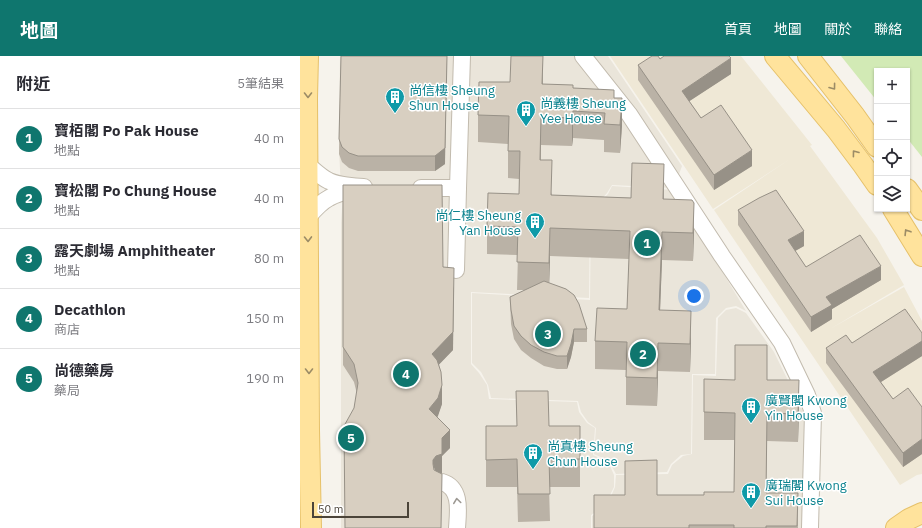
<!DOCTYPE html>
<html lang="zh-TW">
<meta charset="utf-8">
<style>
body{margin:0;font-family:"IBM Plex Sans","Noto Sans TC",sans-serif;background:#f2f2f3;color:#2b2b33}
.controls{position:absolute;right:12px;top:12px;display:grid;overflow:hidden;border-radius:0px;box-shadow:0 1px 3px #0004}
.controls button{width:36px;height:36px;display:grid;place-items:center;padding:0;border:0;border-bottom:1px solid #e1e1e2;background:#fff;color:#2b2b33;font:20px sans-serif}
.scale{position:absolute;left:12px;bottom:10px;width:97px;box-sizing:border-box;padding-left:4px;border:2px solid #4b4439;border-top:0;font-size:11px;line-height:14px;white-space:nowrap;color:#4b4439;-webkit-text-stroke:3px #fff;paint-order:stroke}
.you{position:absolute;left:394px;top:240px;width:14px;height:14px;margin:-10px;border:3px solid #fff;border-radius:50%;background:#1a73e8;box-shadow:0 0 0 6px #1a73e833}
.badge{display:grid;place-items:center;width:26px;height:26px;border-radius:50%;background:#0f766e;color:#fff;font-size:13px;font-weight:700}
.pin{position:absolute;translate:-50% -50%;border:2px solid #fff;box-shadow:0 1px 4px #0006}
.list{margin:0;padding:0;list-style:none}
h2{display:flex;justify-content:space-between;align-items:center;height:52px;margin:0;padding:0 16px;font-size:17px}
h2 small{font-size:13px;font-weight:400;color:#7c7c81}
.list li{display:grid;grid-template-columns:26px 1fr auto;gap:12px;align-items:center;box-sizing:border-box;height:60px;padding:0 16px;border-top:1px solid #e1e1e2}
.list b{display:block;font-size:15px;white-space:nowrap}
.list p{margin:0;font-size:13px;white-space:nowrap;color:#7c7c81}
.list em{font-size:13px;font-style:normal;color:#7c7c81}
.icon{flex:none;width:22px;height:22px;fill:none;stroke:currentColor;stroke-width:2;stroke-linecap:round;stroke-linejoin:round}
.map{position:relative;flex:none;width:622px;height:472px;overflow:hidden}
header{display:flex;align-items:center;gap:24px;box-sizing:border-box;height:56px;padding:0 20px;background:#0f766e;color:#fff}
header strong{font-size:19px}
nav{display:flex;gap:22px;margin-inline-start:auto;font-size:14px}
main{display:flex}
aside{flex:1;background:#fff}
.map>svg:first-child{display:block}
.residential{fill:#eae5da}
.education{fill:#efe8d6}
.green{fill:#d2eab5}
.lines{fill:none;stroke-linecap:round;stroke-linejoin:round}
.minor-casing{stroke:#c2bbae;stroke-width:18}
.major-casing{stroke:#e6c16a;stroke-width:22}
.minor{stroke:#fff;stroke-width:16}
.major{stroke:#ffe39c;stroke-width:20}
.wall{fill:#bab2a6}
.shaded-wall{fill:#979187}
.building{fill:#d8cfc1;stroke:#979187}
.oneway{stroke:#9c8c66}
.oneway2{stroke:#9c9892}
.labels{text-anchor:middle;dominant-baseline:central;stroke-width:3;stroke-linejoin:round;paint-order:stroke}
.culture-label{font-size:13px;fill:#0d838f;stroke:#fff;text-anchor:start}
</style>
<header>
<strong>地圖</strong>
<nav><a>首頁</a><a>地圖</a><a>關於</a><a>聯絡</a></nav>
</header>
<main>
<aside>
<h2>附近<small>5筆結果</small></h2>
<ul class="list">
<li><span class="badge">1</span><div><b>寶栢閣 Po Pak House</b><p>地點</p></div><em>40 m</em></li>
<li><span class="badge">2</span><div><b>寶松閣 Po Chung House</b><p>地點</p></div><em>40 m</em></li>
<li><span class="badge">3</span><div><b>露天劇場 Amphitheater</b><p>地點</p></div><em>80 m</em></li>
<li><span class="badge">4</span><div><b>Decathlon</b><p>商店</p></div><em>150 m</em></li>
<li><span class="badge">5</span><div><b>尚德藥房</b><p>藥局</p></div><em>190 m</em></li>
</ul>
</aside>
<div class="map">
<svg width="622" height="472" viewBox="0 0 622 472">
<rect width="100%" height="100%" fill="#f6f3ec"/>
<!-- residential -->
<g class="residential">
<polygon points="40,0 308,0 382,110 374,132 312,129 307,137 299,146 290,151 289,242 171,236 171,308 179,317 187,329 189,343 277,346 279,356 287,367 295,372 293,399 304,404 310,410 314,419 314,431 308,443 300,453 291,459 291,472 41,472 41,167 43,136 41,133 39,94"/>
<polygon points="312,130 373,134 446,255 436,250 426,252 416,262 415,318 392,318 391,398 381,399 371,408 367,416 316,418 311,409 305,403 294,398 296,372 288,366 281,356 278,345 191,342 188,329 181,316 172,307 172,237 290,244 291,152 299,147 308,138"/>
<polygon points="436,252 446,257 474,296 503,355 505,374 503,472 292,472 292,460 301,454 309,445 315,431 316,419 368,418 372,409 383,400 392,398 393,319 416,320 418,262 426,254"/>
</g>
<!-- education -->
<polygon class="education" points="310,0 441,0 512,89 510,90 577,182 604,229 530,273 604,231 622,265 622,418 617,419 600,429 414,154 490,103 413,153"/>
<!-- green -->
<polygon class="green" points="541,0 622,0 622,101 607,82 607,15 577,15 577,45"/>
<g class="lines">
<defs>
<g id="minor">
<polyline points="283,0 329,58 422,200 482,287 507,339 513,357 510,472"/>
<path d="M8,109c7,6 13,12 21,16 9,4 25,6 35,6"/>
<polyline points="121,132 158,132 156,214"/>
<polyline points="158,132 162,0"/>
<path d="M8,161c6,-7 13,-15 21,-19 8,-5 18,-7 27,-9"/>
<path d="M142,426c20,6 16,30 15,46"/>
</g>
<g id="major">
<polyline points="8,0 7,42 9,374 11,472"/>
<polyline points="475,0 536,73 563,109 577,129"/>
<polyline points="508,0 555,60 577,91"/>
<polyline points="607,133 622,154"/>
<polyline points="593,153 622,200"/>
<polyline points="596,472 609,463 622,457"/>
</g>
</defs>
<!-- minor casing -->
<use href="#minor" class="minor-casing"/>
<!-- major casing -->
<use href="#major" class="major-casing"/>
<!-- minor -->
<use href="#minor" class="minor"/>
<!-- major -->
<use href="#major" class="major"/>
</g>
<!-- wall -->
<g class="wall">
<polygon points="41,0 145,108 135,115 58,115 49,112 42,106 39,98"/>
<polygon points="360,3 431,18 389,45 401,62 452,110 414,134 338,24 338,9"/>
<polygon points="243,28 273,32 314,42 322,70 320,97 304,96 304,84 273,82 272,90 241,89 240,104 252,139 364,143 394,175 393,205 362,204 360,254 391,283 390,316 358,315 357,350 326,349 326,314 295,313 295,285 327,253 329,203 250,200 249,227 287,273 287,286 274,286 271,301 267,313 257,313 244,310 231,302 221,294 214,283 211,268 210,241 225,234 217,234 218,199 187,198 187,170 219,138 219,123 208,122 208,88 178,86 178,59"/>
<polygon points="43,129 143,211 153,294 139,308 142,348 137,361 150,392 142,400 142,417 54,352 57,338 54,326 43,309"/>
<polygon points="438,154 504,190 495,195 506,211 581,224 532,253 532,263 511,276 438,169"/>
<polygon points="622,277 622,300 581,326 593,343 622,351 622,398 603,411 526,307 526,292 552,287"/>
<polygon points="467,289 467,324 499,352 498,386 467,385 466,437 498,437 498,472 294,472 325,439 325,405 357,439 404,439 434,436 435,384 404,384 404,356"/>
<polygon points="216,335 249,370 280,370 280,431 249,431 250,465 218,466 217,431 186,431 186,370 217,370"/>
</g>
<!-- shaded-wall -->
<g class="shaded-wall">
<polygon points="147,0 145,108 135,115 135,100"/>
<polygon points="243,0 243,20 242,55 242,28"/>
<polygon points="431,2 431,18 382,50 382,35"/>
<polygon points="322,42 322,70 320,97 320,69"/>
<polygon points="273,55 273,82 272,90 272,62"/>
<polygon points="241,61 241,89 240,131 240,104"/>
<polygon points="452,94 452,110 414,134 414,119"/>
<polygon points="364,108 364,135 363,170 363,143"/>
<polygon points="394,147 394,175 393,205 393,177"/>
<polygon points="250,172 250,200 249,234 249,207"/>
<polygon points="504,175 504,190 488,199 488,184"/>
<polygon points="362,176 362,204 359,282 359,254"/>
<polygon points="581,210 581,224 532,253 532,263 511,276 511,261 526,241"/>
<polygon points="154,230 153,294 132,316 132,298"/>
<polygon points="391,255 391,283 390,316 390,288"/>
<polygon points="274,273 274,286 271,301 267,313 267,300"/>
<polygon points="622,285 622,300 573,331 573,316"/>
<polygon points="358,287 358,315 357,350 357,322"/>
<polygon points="499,324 499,352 498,386 498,358"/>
<polygon points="142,329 142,348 138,360 129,372 129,353"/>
<polygon points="150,374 150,392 142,400 142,417 136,418 133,408 133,404 136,400 142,382"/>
<polygon points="622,383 622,398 603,411 603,397"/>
</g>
<!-- building -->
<g class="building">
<polygon points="41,0 147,0 145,92 135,100 58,100 49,97 42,91 39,83"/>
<polygon points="211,0 243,0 242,28 273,29 273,32 314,34 314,42 322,42 320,69 304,68 305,57 273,55 272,62 241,61 240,104 252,104 251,139 331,142 332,107 364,108 363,143 392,144 394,147 393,177 362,176 359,254 391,255 390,288 358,287 357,322 326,321 327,286 295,285 297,252 327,253 330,175 250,172 249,207 217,206 218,171 187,170 188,137 219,138 220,95 208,95 209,60 178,59 179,26 210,26"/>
<polygon points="352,0 358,0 360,3 364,0 429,0 431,2 382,35 401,62 421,49 452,94 414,119 338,9"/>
<polygon points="43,129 142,129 143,211 154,212 153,276 132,298 137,304 141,316 142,329 138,342 129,353 150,374 142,382 142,398 136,400 133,404 133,408 134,414 142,418 141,472 45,472 44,370 54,352 58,327 54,308 43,291"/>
<polygon points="476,134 504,175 488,184 506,211 560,179 581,210 526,241 532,249 511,261 438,154 459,142"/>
<polygon points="244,225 266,233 274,239 279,248 287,273 274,273 271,288 267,300 257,300 244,296 231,289 221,280 214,270 211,254 210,241"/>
<polygon points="605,253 622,277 622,285 573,316 593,343 608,332 622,351 622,383 603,397 526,292 546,279 552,287"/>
<polygon points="435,289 467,289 467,324 499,324 498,358 467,357 466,437 498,437 497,470 466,470 466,472 434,472 434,469 389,469 389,472 294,472 294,439 325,439 325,405 357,404 357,439 404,439 404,436 434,436 435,357 404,356 404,323 435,324"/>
<polygon points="216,335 248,335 249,370 280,370 280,403 249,403 250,438 218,438 217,403 186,404 186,370 217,370"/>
</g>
<!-- one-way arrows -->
<defs><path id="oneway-chevron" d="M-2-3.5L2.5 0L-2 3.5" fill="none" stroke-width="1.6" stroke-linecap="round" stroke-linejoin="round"/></defs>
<g class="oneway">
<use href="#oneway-chevron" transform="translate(533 31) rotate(53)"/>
<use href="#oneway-chevron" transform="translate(8 39) rotate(90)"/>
<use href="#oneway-chevron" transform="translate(555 97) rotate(-127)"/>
<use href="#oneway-chevron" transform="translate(607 176) rotate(-122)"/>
<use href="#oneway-chevron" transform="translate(8 183) rotate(89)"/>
<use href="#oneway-chevron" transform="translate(9 315) rotate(90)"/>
</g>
<use class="oneway2" href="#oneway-chevron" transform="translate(157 445) rotate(-98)"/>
<!-- icons -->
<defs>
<symbol id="building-pin" viewBox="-11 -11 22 30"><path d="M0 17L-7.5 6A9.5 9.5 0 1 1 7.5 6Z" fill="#0f9aa8" stroke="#fff"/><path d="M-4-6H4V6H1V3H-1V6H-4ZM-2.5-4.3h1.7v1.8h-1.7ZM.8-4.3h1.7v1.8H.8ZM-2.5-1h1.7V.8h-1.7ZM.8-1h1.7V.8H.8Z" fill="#fff"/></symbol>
</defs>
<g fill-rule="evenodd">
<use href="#building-pin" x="84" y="30" width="22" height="30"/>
<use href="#building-pin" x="215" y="43" width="22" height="30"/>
<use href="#building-pin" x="224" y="155" width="22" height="30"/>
<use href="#building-pin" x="440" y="340" width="22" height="30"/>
<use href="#building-pin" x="222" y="386" width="22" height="30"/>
<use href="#building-pin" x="440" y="425" width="22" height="30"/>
</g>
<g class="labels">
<!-- culture labels -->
<g class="culture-label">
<text x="109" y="34">尚信樓 Sheung<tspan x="109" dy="15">Shun House</tspan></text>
<text x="240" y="47">尚義樓 Sheung<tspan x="240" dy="15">Yee House</tspan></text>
<text x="221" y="159" text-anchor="end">尚仁樓 Sheung<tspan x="221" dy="15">Yan House</tspan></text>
<text x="465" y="344">廣賢閣 Kwong<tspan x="465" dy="15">Yin House</tspan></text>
<text x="247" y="390">尚真樓 Sheung<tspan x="247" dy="15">Chun House</tspan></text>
<text x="465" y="429">廣瑞閣 Kwong<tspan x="465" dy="15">Sui House</tspan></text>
</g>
</g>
</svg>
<div class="controls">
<button>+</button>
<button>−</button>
<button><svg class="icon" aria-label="locate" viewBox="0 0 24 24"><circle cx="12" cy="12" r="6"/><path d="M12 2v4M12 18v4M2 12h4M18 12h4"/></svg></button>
<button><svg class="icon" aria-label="layers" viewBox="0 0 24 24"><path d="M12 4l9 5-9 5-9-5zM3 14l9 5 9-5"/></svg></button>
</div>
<div class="scale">50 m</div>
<div class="you"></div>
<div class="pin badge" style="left:347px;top:187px">1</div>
<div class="pin badge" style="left:343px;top:298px">2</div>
<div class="pin badge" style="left:248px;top:278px">3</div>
<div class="pin badge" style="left:106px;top:318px">4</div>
<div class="pin badge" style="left:51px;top:382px">5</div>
</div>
</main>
